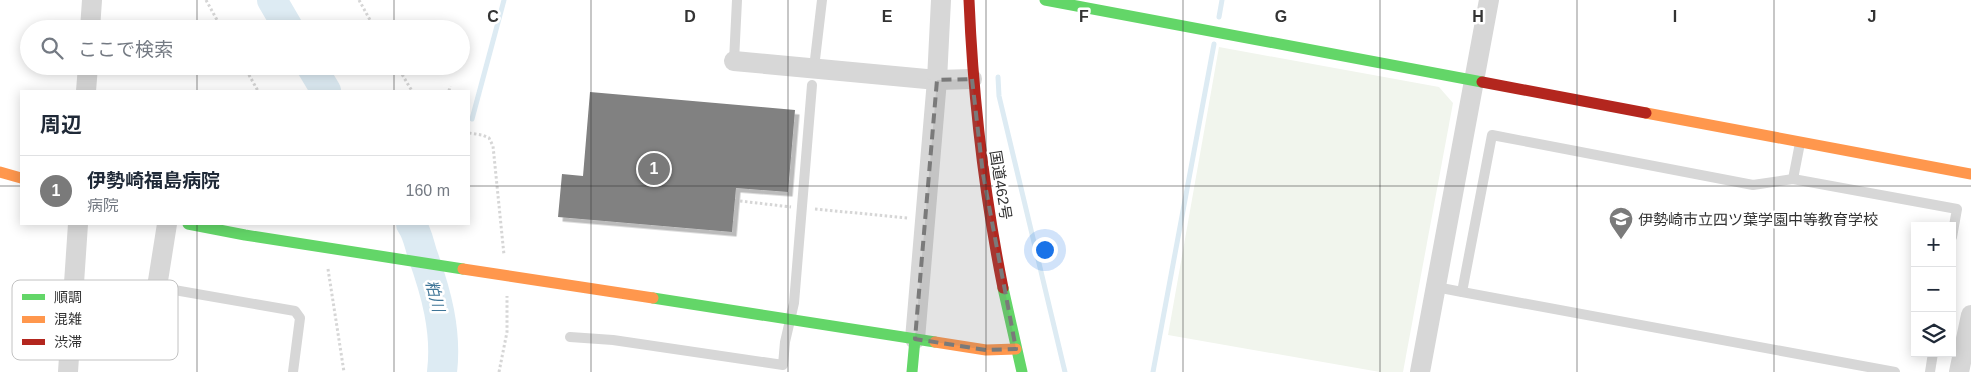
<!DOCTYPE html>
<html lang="ja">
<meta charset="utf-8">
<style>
body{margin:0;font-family:Helvetica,"Noto Sans JP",sans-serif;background:#f6f6f7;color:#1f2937}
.controls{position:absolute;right:15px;bottom:15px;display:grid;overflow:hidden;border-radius:0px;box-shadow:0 2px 12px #0003}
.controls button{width:45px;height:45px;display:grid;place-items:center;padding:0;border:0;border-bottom:1px solid #e0e1e3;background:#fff;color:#1f2937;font:25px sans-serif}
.you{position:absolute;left:1044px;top:249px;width:18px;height:18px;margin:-12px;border:4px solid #fff;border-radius:50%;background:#1a73e8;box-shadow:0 0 0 8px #1a73e833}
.badge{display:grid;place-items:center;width:32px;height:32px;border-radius:50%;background:#7a7a7a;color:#fff;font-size:16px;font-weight:700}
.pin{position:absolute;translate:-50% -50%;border:2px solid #fff;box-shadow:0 1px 5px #0006}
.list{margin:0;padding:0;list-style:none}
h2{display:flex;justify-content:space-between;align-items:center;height:65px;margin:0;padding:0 20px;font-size:21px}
h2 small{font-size:16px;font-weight:400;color:#747a83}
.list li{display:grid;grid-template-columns:32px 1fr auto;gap:15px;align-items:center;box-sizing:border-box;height:70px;padding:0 20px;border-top:1px solid #e0e1e3}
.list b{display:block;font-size:19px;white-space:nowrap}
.list p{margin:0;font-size:16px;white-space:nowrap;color:#747a83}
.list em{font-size:16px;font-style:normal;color:#747a83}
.icon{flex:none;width:28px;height:28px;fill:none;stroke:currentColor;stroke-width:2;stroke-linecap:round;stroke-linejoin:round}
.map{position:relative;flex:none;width:1971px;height:372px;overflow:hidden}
.search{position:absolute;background:#fff;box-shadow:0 2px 12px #0003;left:20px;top:20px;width:450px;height:55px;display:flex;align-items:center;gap:12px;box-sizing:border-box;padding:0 18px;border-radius:28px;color:#747a83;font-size:19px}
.panel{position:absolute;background:#fff;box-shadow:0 2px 12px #0003;left:20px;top:90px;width:450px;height:135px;border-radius:0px}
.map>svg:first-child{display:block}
.green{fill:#f1f5ed}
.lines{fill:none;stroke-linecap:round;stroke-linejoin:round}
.stream{stroke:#ddebf3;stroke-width:5}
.river{stroke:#ddebf3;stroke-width:30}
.building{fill:#818181;filter:url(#shadow)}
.path{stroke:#d6d6d6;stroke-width:3;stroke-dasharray:2.5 2.5;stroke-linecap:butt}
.lane{stroke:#d7d7d7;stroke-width:10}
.street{stroke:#d7d7d7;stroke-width:20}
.fast{stroke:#63d668;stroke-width:11}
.slow{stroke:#ff974d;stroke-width:11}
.jam{stroke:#b3261e;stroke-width:11}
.marked{fill:#7a7a7a;fill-opacity:0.2;stroke:#7a7a7a;stroke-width:4;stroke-dasharray:10 6;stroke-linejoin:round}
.grid{fill:none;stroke:#333;stroke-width:1;stroke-opacity:0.55}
.labels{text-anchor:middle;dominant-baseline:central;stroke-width:5;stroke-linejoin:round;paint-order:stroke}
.street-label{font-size:15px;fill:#333;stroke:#fff}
.poi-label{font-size:15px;fill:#333;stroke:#fff;text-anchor:start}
.water-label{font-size:16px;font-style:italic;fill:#3f7597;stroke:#fff}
.key{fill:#fff;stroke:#c2c2c2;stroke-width:1}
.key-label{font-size:14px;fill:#333}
.grid-label{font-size:16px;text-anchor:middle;font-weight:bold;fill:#333;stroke:#fff;stroke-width:5;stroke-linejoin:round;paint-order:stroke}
</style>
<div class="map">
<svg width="1971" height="372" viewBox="0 0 1971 372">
<defs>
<filter id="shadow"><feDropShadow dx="4.5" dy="4.5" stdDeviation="0" flood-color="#0004"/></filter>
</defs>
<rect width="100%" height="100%" fill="#fff"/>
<!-- green -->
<polygon class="green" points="1219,47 1439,87 1453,103 1403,372 1380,372 1168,335"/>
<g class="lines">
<!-- stream -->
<g class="stream">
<polyline points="1219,17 1222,0"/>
<polyline points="998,77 999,96 1065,372"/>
<polyline points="472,119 504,0"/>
<polyline points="1153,372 1214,44"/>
</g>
<!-- river -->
<g class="river">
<polyline points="272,0 289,29"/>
<polyline points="311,66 326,91"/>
<path d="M411,224c6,8 8,19 11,29 14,39 25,78 20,119"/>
</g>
</g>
<!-- building -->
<polygon class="building" points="590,92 795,110 788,192 736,188 732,232 558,217 562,174 583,176"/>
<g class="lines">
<!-- path -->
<g class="path">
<polyline points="206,0 222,29"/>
<polyline points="359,0 375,29"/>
<polyline points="244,66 258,91"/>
<polyline points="397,66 412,91"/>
<polyline points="449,91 450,86"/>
<polyline points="469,133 482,135 489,138 493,146 504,255"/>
<polyline points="740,201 791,207"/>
<polyline points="815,209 908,218"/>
<polyline points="328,269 344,372"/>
<polyline points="499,372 507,332 507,296"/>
</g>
<!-- lane -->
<g class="lane">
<polyline points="734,61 737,0"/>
<polyline points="814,68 822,0"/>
<polyline points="1793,179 1800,143"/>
<polyline points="157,287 295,311 300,318 293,372"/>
<polyline points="1436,287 1462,292"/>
<polyline points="570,337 613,340 783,365 785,342 794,303 812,85"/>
<polyline points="1895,372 1462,292 1492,135 1753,185 1793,179 1957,209 1952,237"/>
<polyline points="1930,372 1933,353"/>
</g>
<!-- street -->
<g class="street">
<polyline points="90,29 92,0"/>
<polyline points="734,61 937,80 972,79"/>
<polyline points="86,91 88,66"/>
<polyline points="157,287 167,224"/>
<polyline points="915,339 937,80 941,0"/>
<polyline points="68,372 78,224"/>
<polyline points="1420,372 1489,0"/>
<polyline points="1959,372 1971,315"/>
</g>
<!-- fast -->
<g class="fast">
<polyline points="1045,0 1482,82"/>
<polyline points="188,224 245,235 463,269"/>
<polyline points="1003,288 1022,372"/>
<polyline points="653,298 935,342"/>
<polyline points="912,372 915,339"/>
</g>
<!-- slow -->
<g class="slow">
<polyline points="1646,113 1971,174"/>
<polyline points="0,172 21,178"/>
<polyline points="463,269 653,298"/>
<polyline points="935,342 986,350 1016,349"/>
</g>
<!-- jam -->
<g class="jam">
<path d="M969,0c4,97 15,193 34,288"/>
<polyline points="1482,82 1646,113"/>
</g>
</g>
<!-- marked area -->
<path class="marked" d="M972,79l11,95 33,175 -30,1 -71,-11 22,-259z"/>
<!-- grid -->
<path class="grid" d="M197,0v29M394,0v29M591,0v372M788,0v372M986,0v372M1183,0v372M1380,0v372M1577,0v372M1774,0v372M197,66v25M394,66v25M0,186h21M469,186h1502M197,224v148M394,224v148"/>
<!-- icons -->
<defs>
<symbol id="school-pin" viewBox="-11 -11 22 30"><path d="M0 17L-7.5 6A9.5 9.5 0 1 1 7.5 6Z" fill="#7a7a7a" stroke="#fff"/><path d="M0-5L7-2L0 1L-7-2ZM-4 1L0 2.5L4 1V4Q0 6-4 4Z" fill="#fff"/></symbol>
</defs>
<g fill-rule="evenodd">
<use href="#school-pin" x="1607" y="205" width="28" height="38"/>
</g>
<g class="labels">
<!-- street labels -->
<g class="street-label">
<text transform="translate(1001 185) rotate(81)">国道462号</text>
</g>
<!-- poi labels -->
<g class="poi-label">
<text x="1638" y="219">伊勢崎市立四ツ葉学園中等教育学校</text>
</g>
<!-- water labels -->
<g class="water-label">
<text transform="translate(435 296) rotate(76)">粕川</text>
</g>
</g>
<!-- legend -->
<rect x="12" y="280" width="166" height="80" rx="8" class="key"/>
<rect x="22" y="294" width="23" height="6" fill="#63d668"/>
<rect x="22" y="316" width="23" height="7" fill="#ff974d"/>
<rect x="22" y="339" width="23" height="6" fill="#b3261e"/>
<g class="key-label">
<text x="54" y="302">順調</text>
<text x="54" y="324">混雑</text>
<text x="54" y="347">渋滞</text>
</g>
<g class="grid-label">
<text x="493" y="22">C</text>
<text x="690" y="22">D</text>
<text x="887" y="22">E</text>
<text x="1084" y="22">F</text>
<text x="1281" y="22">G</text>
<text x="1478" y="22">H</text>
<text x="1675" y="22">I</text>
<text x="1872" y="22">J</text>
</g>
</svg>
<div class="controls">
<button>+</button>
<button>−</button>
<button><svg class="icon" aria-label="layers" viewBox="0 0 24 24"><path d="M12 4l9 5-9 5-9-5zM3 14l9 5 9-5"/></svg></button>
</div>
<div class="you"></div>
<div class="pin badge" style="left:654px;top:169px">1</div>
<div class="search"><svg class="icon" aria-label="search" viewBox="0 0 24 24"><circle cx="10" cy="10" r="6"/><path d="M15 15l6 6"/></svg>ここで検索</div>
<section class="panel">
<h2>周辺<small></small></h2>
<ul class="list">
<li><span class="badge">1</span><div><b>伊勢崎福島病院</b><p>病院</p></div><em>160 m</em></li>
</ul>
</section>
</div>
